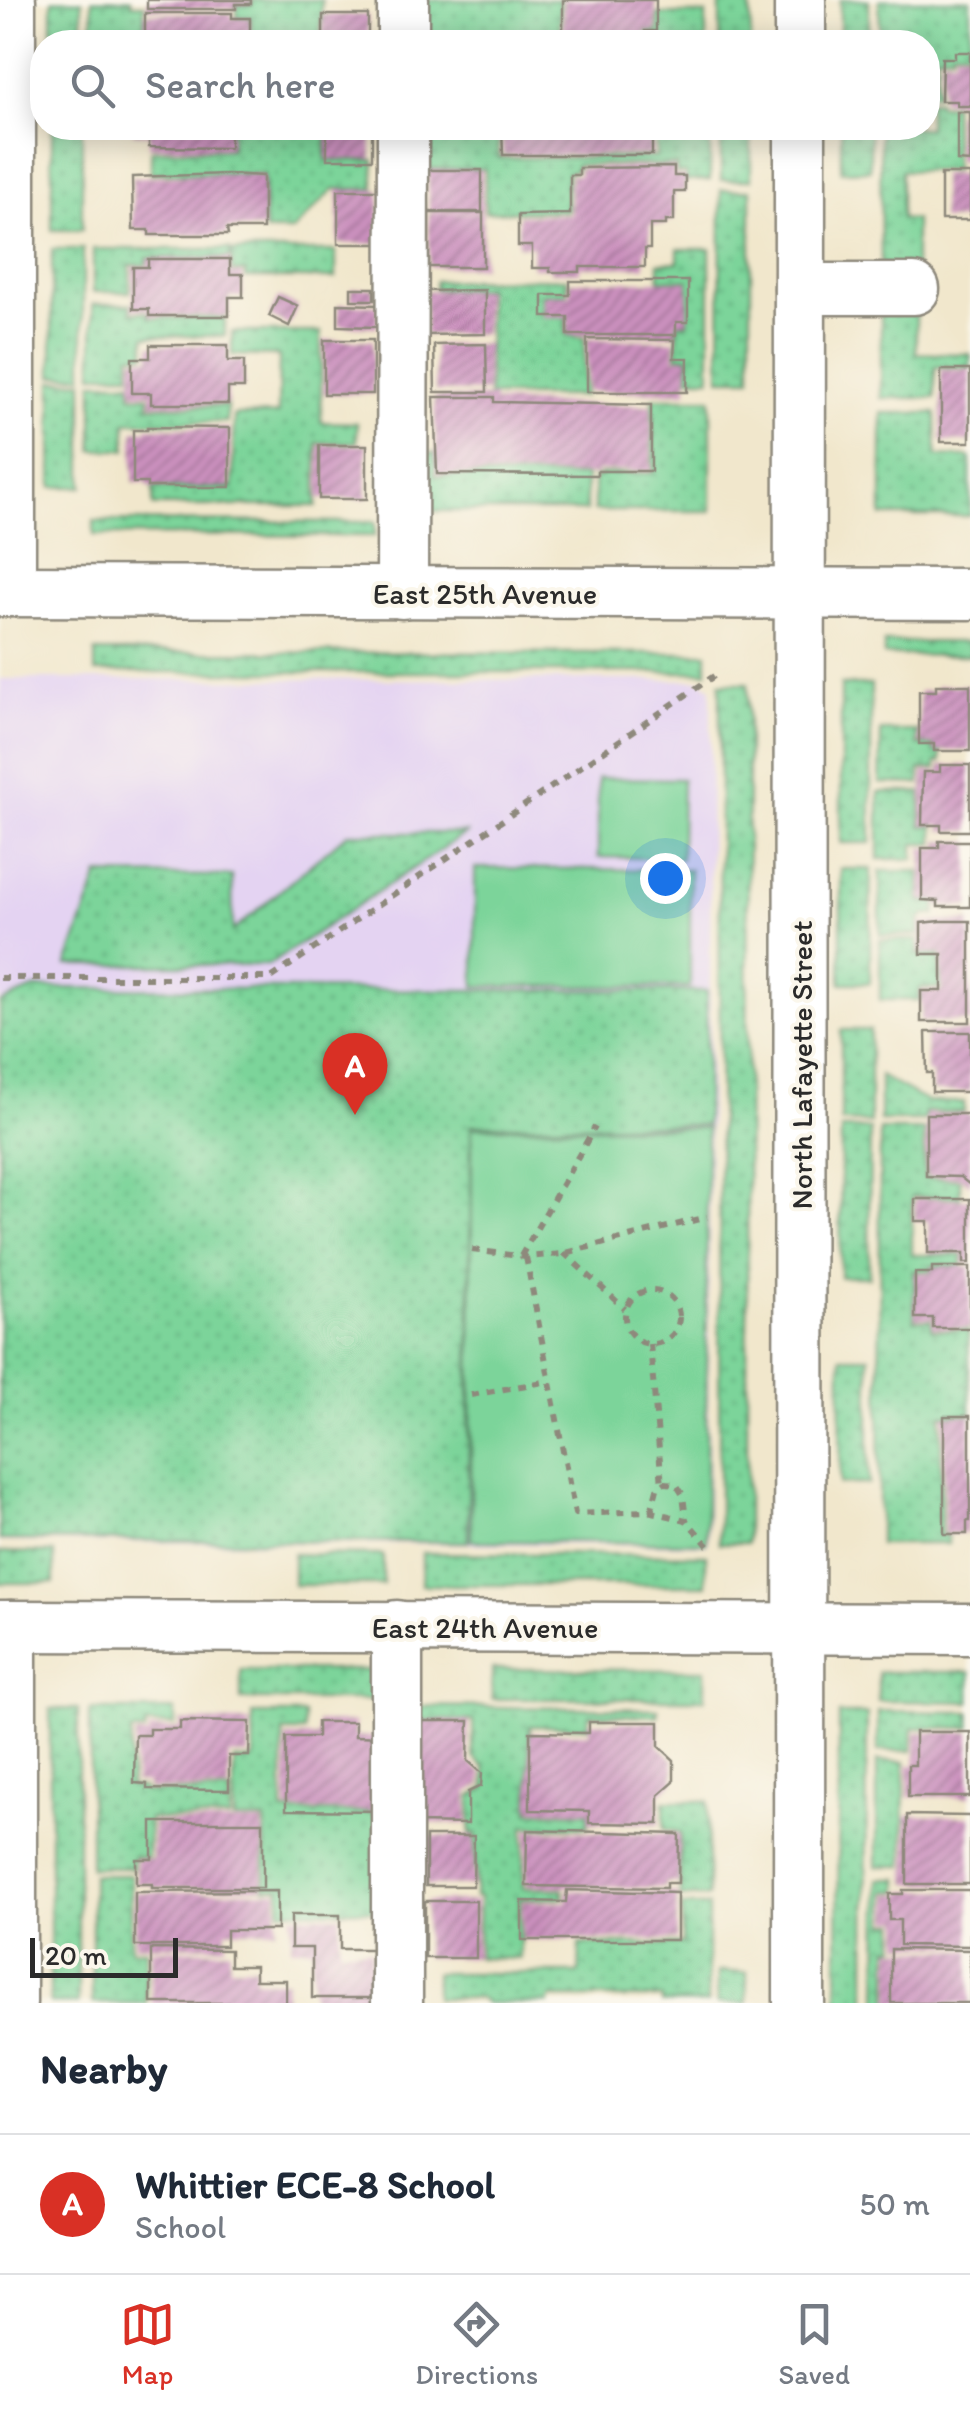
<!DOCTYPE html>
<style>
body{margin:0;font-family:Itim,sans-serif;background:#f2f2f3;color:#1f2937}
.scale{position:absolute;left:30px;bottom:25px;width:148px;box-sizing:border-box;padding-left:10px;border:5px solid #2b2b2b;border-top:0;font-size:28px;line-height:35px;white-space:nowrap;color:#2b2b2b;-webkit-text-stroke:8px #fbf7ec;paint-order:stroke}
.you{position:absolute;left:665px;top:878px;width:35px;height:35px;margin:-25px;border:8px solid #fff;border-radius:50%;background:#1a73e8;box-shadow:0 0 0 15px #1a73e833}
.badge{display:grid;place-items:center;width:65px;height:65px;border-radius:50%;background:#d93025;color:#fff;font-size:32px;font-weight:700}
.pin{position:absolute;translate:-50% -82px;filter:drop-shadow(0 2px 5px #0008)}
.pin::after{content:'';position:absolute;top:52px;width:35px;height:30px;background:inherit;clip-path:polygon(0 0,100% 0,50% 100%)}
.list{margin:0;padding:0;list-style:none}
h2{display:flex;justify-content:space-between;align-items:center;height:130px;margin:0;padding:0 40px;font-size:42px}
h2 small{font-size:32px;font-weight:400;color:#747a83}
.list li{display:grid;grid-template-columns:65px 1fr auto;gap:30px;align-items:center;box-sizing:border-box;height:140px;padding:0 40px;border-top:2px solid #e0e1e3}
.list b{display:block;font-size:38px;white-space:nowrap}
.list p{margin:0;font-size:32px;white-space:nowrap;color:#747a83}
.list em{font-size:32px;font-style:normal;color:#747a83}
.icon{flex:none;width:55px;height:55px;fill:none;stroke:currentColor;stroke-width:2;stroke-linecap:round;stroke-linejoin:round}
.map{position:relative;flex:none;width:970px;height:2003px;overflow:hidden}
.search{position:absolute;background:#fff;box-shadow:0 5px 25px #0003;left:30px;right:30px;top:30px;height:110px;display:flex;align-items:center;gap:25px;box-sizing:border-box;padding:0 35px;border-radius:40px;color:#747a83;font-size:38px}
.sheet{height:270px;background:#fff}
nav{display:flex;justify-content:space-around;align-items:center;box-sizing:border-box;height:140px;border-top:2px solid #e0e1e3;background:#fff;font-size:28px;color:#747a83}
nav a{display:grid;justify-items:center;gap:5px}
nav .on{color:#d93025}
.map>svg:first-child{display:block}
.built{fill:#e4d3f2}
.grass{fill:url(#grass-dots);stroke:#538062;stroke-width:2.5}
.garden{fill:#7bd49a;stroke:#538062;stroke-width:2.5}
.building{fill:url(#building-hatch)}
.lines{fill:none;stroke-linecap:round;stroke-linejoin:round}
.minor-casing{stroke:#8e897c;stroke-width:55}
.path{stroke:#8e897c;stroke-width:6;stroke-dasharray:8 8;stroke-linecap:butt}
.minor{stroke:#fff;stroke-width:50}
.labels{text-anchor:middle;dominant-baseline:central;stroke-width:8;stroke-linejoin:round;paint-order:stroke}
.street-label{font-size:30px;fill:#2b2b2b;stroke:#fbf7ec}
</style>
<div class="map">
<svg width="970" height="2003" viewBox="0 0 970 2003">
<defs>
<pattern id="grass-dots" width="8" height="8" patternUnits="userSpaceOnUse" patternTransform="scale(2.5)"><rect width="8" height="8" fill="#7bd49a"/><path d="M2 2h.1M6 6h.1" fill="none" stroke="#6ab685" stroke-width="1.8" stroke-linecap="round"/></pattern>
<pattern id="building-hatch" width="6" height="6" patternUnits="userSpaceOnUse" patternTransform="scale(2.5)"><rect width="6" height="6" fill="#ca90bd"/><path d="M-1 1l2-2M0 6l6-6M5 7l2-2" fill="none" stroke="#a4769a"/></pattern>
</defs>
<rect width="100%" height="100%" fill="#fbf7ec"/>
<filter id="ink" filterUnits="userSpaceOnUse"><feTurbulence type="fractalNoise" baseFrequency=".01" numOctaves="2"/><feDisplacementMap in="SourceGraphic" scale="20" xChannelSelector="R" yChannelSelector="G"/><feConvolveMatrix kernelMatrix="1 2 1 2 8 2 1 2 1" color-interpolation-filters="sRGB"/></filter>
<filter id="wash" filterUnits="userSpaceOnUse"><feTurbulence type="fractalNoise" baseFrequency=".0048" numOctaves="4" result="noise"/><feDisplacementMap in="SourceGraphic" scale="40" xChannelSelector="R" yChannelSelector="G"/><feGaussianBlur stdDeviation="2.25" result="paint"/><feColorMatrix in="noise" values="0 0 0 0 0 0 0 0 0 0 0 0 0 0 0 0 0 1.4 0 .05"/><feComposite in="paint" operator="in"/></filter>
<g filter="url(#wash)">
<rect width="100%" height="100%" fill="#f1e7cc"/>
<!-- built -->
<polygon class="built" points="0,679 701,680 711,688 708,1545 0,1542"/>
<!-- grass -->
<g class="grass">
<rect x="52" y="0" width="30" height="42"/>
<polygon points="92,0 131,0 131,4 144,4 144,42 93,42"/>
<polygon points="253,0 322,0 320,42 251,42 251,17 237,17 237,5 252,5"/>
<polygon points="423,0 560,0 560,33 589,33 590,38 647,38 647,32 658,32 658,14 706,14 706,42 423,42"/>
<polygon points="720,0 750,0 751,42 720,42"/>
<rect x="840" y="0" width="29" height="42"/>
<polygon points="879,0 970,0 970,50 952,50 952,54 937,55 937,94 928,94 928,42 880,42"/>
<polygon points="928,101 937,101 938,105 953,104 954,170 901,171 901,219 915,220 915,267 881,267 880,128 928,128"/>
<polygon points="231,128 326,128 326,160 374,160 374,189 334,189 293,231 265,231 264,174 151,173 151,150 231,149"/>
<polygon points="428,128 498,128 499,158 656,157 656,128 710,128 710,180 686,181 686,173 677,173 676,165 576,165 575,171 567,172 567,211 485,212 485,169 429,169"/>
<rect x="721" y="128" width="30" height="52"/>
<polygon points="841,128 870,128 870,170 841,171"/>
<rect x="52" y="129" width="30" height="101"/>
<polygon points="721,190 751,190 751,378 720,378"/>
<rect x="52" y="249" width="31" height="127"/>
<polygon points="93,249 230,249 230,258 147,258 146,265 130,265 130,292 93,292"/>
<polygon points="678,249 710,249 710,378 689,378 689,357 677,356 678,323 688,323 688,280 659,280 659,263 678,262"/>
<polygon points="232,251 336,251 336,278 246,278 246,272 232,272"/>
<polygon points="567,278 567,294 542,294 542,316 566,317 566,335 584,338 584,396 489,396 487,289 435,289 435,281"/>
<polygon points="93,304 131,304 131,312 148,312 149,318 225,318 225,336 145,336 145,355 130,355 130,374 93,374"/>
<polygon points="881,310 916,310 916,353 970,354 970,367 935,367 935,398 881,398"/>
<polygon points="232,332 321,332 321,422 357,423 357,442 317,443 317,506 153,506 153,488 233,488 234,415 278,414 279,356 232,355"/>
<rect x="52" y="381" width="31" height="106"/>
<polygon points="93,382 131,382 131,395 149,396 149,406 227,406 227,422 126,422 126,450 93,450"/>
<polygon points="653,398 711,398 711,511 594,511 594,477 600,477 600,474 653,473"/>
<polygon points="882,413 936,413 937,456 970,457 970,516 882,516"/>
<polygon points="419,453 435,453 435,476 586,476 586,511 419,511"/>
<polygon points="94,521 375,522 375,536 94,535"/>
<polygon points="884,642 970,642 970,656 884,655"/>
<polygon points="95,652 707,653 707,672 95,672"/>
<polygon points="720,683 748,683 747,1543 719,1543"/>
<rect x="841" y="685" width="30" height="158"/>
<polygon points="881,731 917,731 917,745 933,746 933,751 941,751 941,762 936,762 936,769 920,770 920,784 880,783"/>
<polygon points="921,792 921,826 934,826 934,844 914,844 914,859 879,859 879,792"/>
<polygon points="348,833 466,833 268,965 67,965 99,875 232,876 233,931"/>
<polygon points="841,869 871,869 870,983 841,983"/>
<polygon points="880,871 920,871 920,901 936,902 936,915 925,915 919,921 919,935 880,935"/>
<polygon points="880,940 918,940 918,955 940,955 940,988 920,988 919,1000 880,1000"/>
<polygon points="36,988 707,991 706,1125 471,1125 468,1542 0,1540 0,1003"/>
<polygon points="841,1030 870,1030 870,1123 841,1122"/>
<polygon points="880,1076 928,1102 964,1102 964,1112 925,1112 924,1121 880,1121"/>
<polygon points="841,1129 870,1129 869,1277 840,1277"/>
<polygon points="880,1130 924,1130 924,1178 960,1179 960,1197 912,1197 912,1255 962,1255 962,1266 931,1266 931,1271 914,1271 914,1320 931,1320 932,1330 968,1330 970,1414 941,1415 941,1535 948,1536 948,1544 879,1544"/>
<polygon points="841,1357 869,1357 869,1484 840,1484"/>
<polygon points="0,1552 54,1553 54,1583 0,1583"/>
<polygon points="422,1553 706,1555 706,1585 422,1585"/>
<polygon points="293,1554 383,1555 383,1585 293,1585"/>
<polygon points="492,1669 705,1670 705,1699 492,1699"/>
<rect x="241" y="1670" width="137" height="30"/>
<polygon points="970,1672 970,1702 878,1701 878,1672"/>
<polygon points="416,1706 658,1709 658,1716 589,1715 588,1727 530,1726 529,1812 588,1812 588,1827 524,1827 523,1888 563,1889 563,1898 520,1899 520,1959 478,1958 479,1897 475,1897 476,1834 470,1834 471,1797 485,1788 485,1768 473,1758 473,1721 416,1720"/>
<rect x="50" y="1709" width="28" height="294"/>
<polygon points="90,1710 175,1710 175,1725 146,1725 145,1732 131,1732 130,1787 143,1788 144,1792 230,1792 230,1819 149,1819 148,1857 133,1857 133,1868 90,1868"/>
<polygon points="878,1711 970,1712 970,1728 913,1728 912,1751 878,1751"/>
<polygon points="253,1714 304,1714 304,1732 283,1732 283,1812 381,1812 381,1910 280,1911 280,1888 265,1888 265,1820 234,1820 234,1760 254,1760"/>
<polygon points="839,1714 867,1714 866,2003 838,2003"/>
<polygon points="877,1761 905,1762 904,1866 877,1866"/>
<polygon points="708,1801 708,1897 680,1897 680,1832 664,1829 664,1801"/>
<polygon points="92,1875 131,1875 131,1950 146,1950 146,2003 92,2003"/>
<polygon points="879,1879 899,1879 899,1891 886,1892 886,1923 896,1923 896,1947 889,1948 889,2003 878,2003"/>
<polygon points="682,1906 708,1906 708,2003 662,2003 662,1998 550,1998 549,2003 487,2003 480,1998 435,1998 435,1973 579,1973 580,1944 682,1944"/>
<polygon points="718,1972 747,1972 747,2003 717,2003"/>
</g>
<!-- garden -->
<g class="garden">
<polygon points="598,778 682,779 681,859 598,857"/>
<polygon points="475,868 690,870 690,987 475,986"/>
<polygon points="472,1127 707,1128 706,1543 471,1541"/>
</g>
<g id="blocks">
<!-- building -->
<g class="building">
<polygon points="147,0 251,0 251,4 236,4 236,9 147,9"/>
<polygon points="563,0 656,0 656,31 645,31 645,36 563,32"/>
<polygon points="145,13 232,13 232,18 250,18 250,42 145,42"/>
<rect x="323" y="15" width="45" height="27"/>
<polygon points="955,52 970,52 970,106 957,106 957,101 941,101 942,58 955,58"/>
<polygon points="957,112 970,112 970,162 957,161"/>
<polygon points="133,128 230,128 230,148 149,147 149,134 133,134"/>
<rect x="327" y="128" width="45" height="31"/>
<polygon points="502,128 652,128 652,155 503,155"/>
<polygon points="674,167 674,176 685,176 685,192 674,192 674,221 666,221 666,225 650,225 650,249 645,249 645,267 580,267 580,272 550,272 550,268 532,268 532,246 518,246 518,215 570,214 570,175 579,175 579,168"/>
<polygon points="428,170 482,170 482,212 429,212"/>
<polygon points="228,174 263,176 263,229 227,229 228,235 149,235 149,230 133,230 132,177"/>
<rect x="941" y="174" width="29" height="46"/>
<rect x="338" y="190" width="42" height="54"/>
<rect x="429" y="213" width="54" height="54"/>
<polygon points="148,259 230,259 230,274 243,274 243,297 229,297 229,316 149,316 149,309 133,309 133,267 148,267"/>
<polygon points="570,281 688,281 688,322 676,322 676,335 568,335 568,317 543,317 543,295 570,295"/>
<rect x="351" y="288" width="23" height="12"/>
<polygon points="485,290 485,334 425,335 425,291"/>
<polygon points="278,297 298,306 289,326 269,316"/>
<polygon points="338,304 378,305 377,327 338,326"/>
<polygon points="587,339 675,340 674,358 688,358 687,392 587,392"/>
<rect x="324" y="340" width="49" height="54"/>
<polygon points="486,344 487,392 435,392 434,345"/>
<polygon points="150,345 228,345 228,361 244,361 244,388 228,388 228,404 151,404 151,393 132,393 132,358 150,358"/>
<rect x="941" y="370" width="29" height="72"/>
<polygon points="434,397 494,397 494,402 651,405 651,471 597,471 597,475 437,474"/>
<polygon points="147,427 230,428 230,487 147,487 147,483 133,483 133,430 147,430"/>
<rect x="319" y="445" width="48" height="54"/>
<polygon points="936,685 970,685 970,751 934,751 934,744 919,744 919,691 936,691"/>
<polygon points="940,765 970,765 970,831 941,831 941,825 922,825 923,772 940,772"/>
<polygon points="939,841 970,841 970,907 938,907 938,901 922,900 922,848 939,848"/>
<polygon points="941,921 970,921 970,1022 921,1022 921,991 942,991 942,954 921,954 921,923"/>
<polygon points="926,1032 970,1032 970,1092 932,1092 932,1073 927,1073"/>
<polygon points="926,1114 970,1114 970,1185 960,1177 926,1176"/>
<polygon points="915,1199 970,1199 970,1263 964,1263 964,1253 928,1253 928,1221 915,1221"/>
<polygon points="932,1267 970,1267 970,1328 933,1328 933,1318 915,1318 915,1273 932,1273"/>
<polygon points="944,1416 970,1416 970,1521 967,1521 967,1534 944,1534"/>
<polygon points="180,1721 250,1722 249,1756 229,1756 229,1790 147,1789 147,1784 134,1783 135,1735 149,1735 149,1729 180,1729"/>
<polygon points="417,1721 469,1721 468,1761 482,1773 481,1786 468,1792 468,1824 416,1823"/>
<polygon points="317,1722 355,1722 355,1736 384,1737 383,1811 286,1810 286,1737 317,1737"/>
<polygon points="589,1722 659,1722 659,1746 674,1760 674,1782 659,1795 659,1824 589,1823 589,1811 530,1810 530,1732 589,1733"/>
<polygon points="915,1732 970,1732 970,1797 908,1797 908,1765 915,1765"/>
<polygon points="907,1815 970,1816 970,1884 907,1884"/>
<polygon points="152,1822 263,1822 263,1888 152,1888 152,1884 136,1884 136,1859 152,1859"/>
<polygon points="527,1830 679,1834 678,1883 666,1883 666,1888 526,1886"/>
<polygon points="426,1836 474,1836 473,1886 426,1886"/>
<polygon points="567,1890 677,1893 677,1940 522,1940 522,1901 566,1902"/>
<polygon points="903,1890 970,1890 970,1946 900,1945 900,1920 889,1920 889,1894 903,1894"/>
<polygon points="277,1891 277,1930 226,1930 226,1946 135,1946 135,1892"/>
<rect x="425" y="1901" width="51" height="57"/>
<polygon points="291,1915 340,1915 340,1949 371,1949 371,1998 312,1998 312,1948 291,1948"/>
<polygon points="151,1949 230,1950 230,1966 255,1966 255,1980 286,1980 286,2003 151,2003"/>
<polygon points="891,1949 970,1950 970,2003 891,2003"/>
</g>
</g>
</g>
<g filter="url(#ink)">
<use href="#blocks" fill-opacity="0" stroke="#8e897c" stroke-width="2.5"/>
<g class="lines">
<defs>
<g id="minor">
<polyline points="10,0 10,591"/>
<polyline points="800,0 800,42"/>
<polyline points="403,42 403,0"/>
<polyline points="800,289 914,289"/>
<polyline points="0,591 970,594"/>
<polyline points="402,593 403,128"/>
<polyline points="0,1626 970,1629"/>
<polyline points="397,1626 397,2003"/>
<polyline points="11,2003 11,1626"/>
<polyline points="799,2003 800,128"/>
</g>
</defs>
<!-- minor casing -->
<use href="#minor" class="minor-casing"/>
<!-- path -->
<g class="path">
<polyline points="0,978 271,978 714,676"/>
<polyline points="472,1250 526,1257 562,1254 707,1217"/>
<polyline points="564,1253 625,1309"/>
<polyline points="521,1256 595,1127"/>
<polyline points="526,1257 575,1514 648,1511 686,1520 712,1550"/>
<circle cx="652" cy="1317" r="27"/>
<polyline points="650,1344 662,1485"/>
<polyline points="471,1395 549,1381"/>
<polyline points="651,1512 657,1489 665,1483 676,1484 683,1495 686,1520"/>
</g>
<!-- minor -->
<use href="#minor" class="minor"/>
</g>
</g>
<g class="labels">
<!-- street labels -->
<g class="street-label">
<text x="485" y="593">East 25th Avenue</text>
<text transform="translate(801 1065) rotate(-90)">North Lafayette Street</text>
<text x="485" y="1627">East 24th Avenue</text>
</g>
</g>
</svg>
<div class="scale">20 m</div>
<div class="you"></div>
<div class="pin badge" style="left:355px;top:1115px">A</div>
<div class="search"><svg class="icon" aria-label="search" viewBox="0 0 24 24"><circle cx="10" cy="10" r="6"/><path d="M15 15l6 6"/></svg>Search here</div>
</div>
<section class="sheet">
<h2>Nearby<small></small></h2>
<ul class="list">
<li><span class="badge">A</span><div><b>Whittier ECE-8 School</b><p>School</p></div><em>50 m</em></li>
</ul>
</section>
<nav>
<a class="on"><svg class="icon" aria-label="map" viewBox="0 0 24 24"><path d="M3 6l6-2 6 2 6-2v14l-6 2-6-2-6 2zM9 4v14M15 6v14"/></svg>Map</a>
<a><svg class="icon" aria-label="directions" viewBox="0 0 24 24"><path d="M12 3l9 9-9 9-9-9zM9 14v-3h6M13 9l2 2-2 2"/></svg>Directions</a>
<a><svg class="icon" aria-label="saved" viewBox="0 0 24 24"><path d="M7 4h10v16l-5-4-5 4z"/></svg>Saved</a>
</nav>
